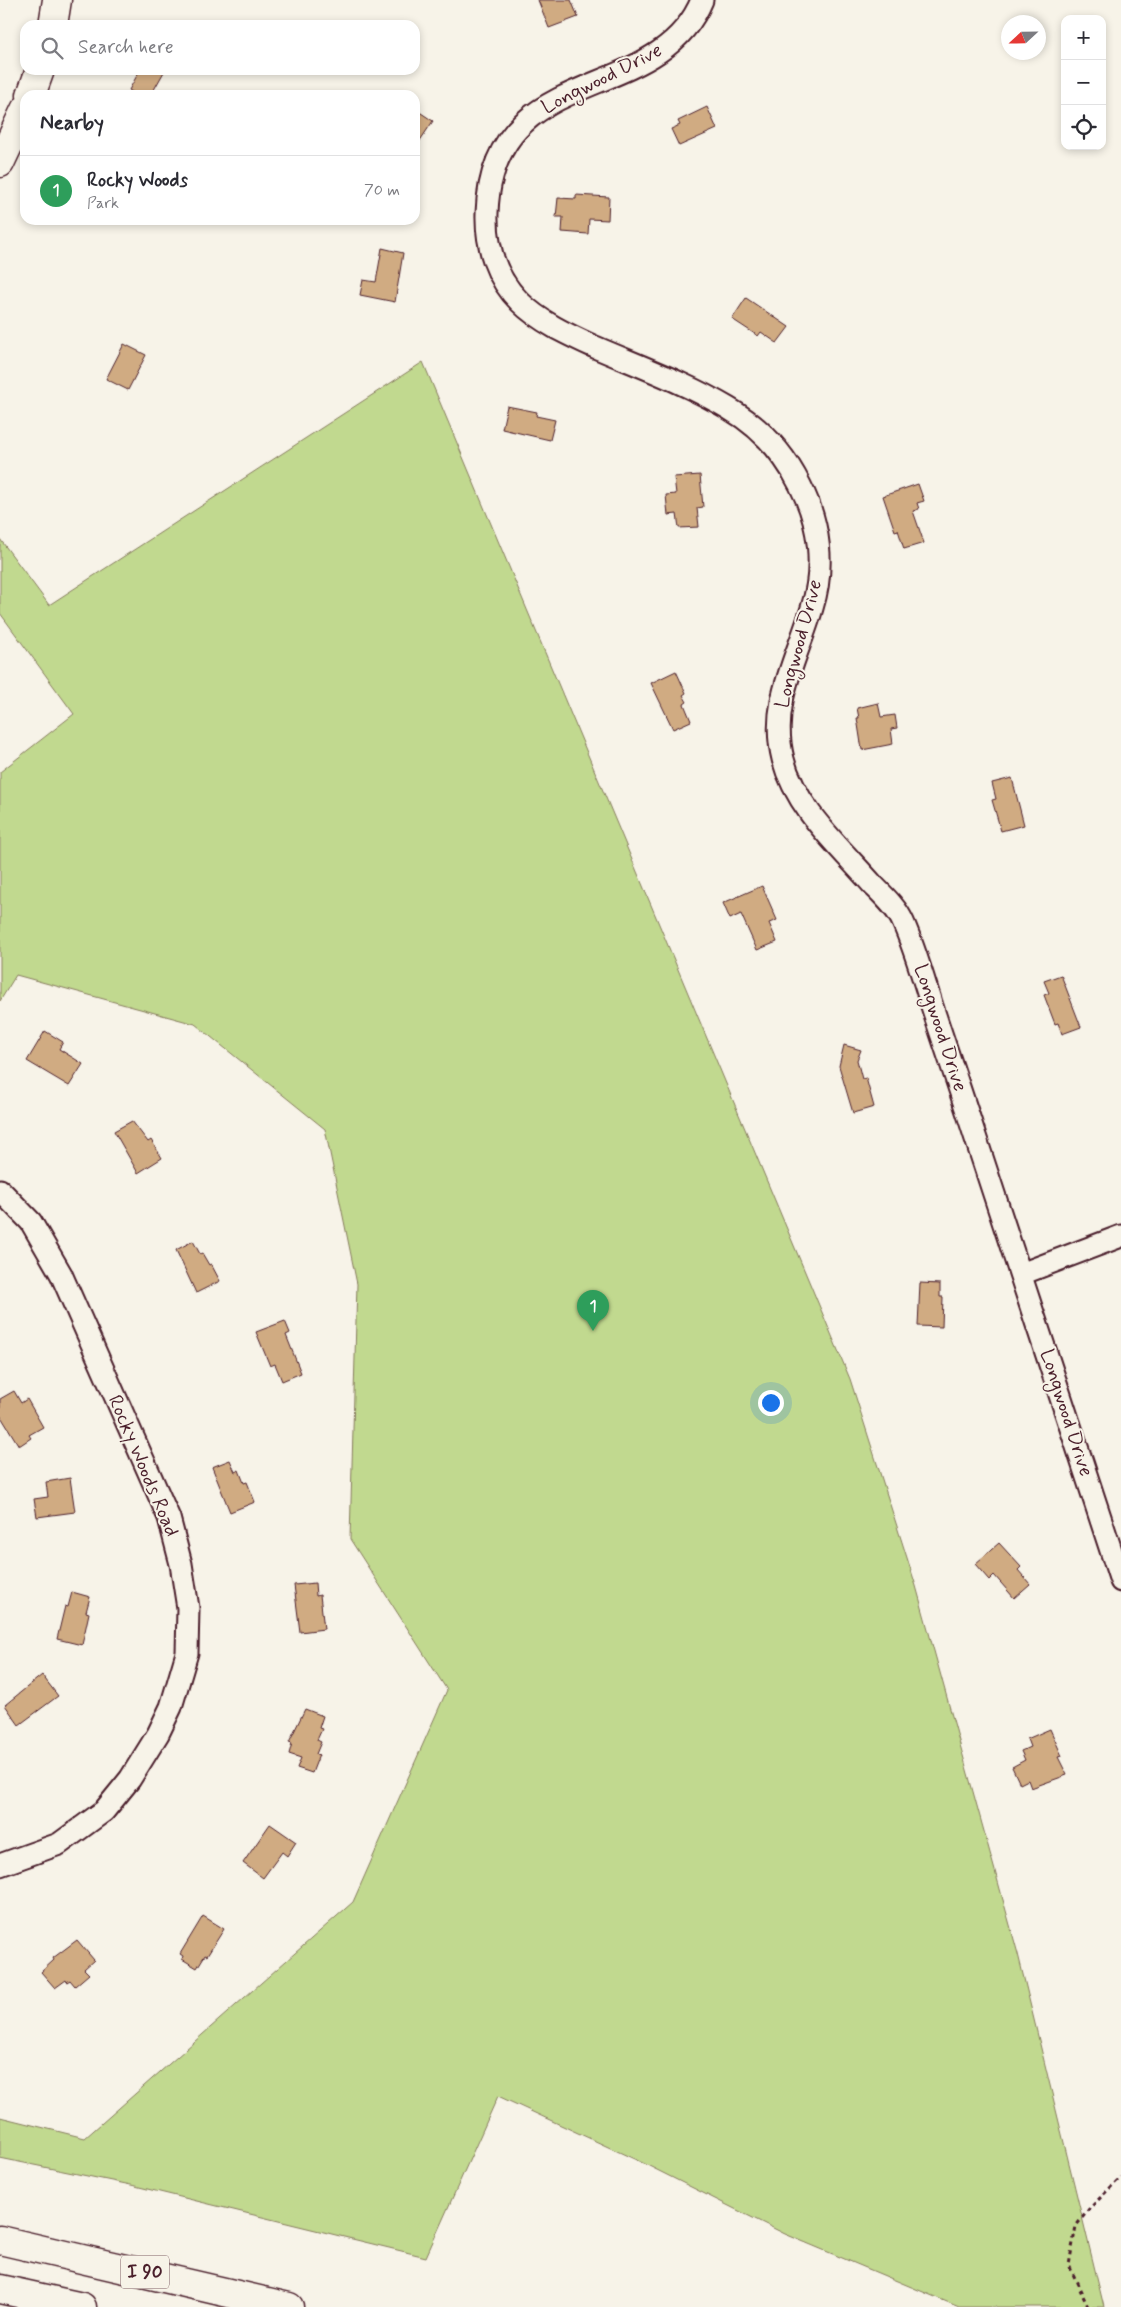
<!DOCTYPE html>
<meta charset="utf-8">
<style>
body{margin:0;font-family:Mynerve,sans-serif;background:#f2f2f3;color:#2b2b33}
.controls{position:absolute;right:15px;top:15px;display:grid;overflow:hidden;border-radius:10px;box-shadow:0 2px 8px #0003}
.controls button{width:45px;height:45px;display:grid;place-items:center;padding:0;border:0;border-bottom:1px solid #e1e1e2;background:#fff;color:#2b2b33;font:25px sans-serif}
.compass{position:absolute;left:1001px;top:15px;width:45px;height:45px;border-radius:50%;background:#fff;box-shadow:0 2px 8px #0003;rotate:248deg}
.you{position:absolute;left:770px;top:1402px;width:18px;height:18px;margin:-12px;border:4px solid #fff;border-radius:50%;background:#1a73e8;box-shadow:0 0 0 8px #1a73e833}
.badge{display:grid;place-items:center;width:32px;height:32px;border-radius:50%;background:#ea580c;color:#fff;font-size:16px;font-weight:700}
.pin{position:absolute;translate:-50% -41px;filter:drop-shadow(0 1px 2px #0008)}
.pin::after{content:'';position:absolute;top:26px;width:18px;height:15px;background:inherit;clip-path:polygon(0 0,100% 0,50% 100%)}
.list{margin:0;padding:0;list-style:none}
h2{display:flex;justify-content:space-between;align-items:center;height:65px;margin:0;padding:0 20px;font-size:21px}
h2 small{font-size:16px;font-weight:400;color:#7c7c81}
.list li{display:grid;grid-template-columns:32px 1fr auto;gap:15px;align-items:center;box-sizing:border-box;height:70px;padding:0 20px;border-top:1px solid #e1e1e2}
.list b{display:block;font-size:19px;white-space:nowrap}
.list p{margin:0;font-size:16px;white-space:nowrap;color:#7c7c81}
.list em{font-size:16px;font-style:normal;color:#7c7c81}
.icon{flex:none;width:28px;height:28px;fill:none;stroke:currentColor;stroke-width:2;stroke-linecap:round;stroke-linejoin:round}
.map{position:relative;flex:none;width:1121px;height:2307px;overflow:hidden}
.search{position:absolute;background:#fff;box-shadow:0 2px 8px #0003;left:20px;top:20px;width:400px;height:55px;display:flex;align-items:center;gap:12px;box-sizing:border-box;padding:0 18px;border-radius:15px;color:#7c7c81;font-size:19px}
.panel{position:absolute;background:#fff;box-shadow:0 2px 8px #0003;left:20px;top:90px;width:400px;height:135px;border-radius:15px}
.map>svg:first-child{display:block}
.green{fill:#c1d98f;stroke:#867c5d}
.building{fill:#d0ab82;stroke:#4a1f2b}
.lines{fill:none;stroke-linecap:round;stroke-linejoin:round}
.minor-casing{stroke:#4a1f2b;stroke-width:25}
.major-casing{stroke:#4a1f2b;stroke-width:31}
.highway-casing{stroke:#4a1f2b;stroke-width:31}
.path{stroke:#4a1f2b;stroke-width:3;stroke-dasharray:4 4;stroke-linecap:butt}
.minor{stroke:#f7f3e8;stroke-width:21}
.major{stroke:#f7f3e8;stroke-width:28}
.highway{stroke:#f7f3e8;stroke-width:28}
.labels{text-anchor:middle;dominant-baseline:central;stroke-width:4;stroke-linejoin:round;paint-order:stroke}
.shield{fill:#f7f3e8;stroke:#7e5f64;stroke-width:1}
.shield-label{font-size:19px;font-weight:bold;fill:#4a1f2b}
.street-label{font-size:20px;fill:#4a1f2b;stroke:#f7f3e8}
</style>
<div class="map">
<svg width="1121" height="2307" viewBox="0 0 1121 2307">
<rect width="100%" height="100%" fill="#f7f3e8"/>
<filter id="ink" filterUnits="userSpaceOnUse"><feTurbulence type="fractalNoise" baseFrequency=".02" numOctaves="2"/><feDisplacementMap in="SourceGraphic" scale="10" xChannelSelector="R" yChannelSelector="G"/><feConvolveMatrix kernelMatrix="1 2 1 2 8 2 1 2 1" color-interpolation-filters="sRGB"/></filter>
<g filter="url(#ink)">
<!-- green -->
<polygon class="green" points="423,362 850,1379 916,1586 1018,1954 1104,2307 959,2307 785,2234 645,2164 498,2096 426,2257 131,2185 0,2158 0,2117 85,2138 353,1902 447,1690 350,1539 357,1284 325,1129 195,1024 16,975 0,1001 0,772 74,714 0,613 0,539 49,605"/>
<!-- building -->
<g class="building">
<polygon points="538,0 571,0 578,17 549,28"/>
<polygon points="140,70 165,70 151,95 137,95 129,90"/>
<polygon points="707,107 717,129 679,146 671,129 680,125 678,121"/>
<polygon points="415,109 433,121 415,148"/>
<polygon points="576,195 609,197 608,220 589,219 588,234 562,232 563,217 556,217 558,198 576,199"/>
<polygon points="382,248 403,253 395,302 360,295 363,280 376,282"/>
<polygon points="746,298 789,327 777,343 761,332 758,336 732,319"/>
<polygon points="124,344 146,355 128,390 106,379"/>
<polygon points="507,406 537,412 536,416 555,420 550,440 502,429"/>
<polygon points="700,475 703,507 697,508 699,527 679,528 677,514 668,515 666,495 676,494 674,477"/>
<polygon points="918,484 924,501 917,503 919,509 913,511 924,543 904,549 898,530 895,531 883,496"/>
<polygon points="676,671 686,693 683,695 687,702 684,704 691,721 673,729 651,683"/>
<polygon points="878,703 881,717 895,715 897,728 891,729 893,744 862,750 857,718 859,718 857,708"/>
<polygon points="1012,778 1024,825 1001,831 992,800 996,799 992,783"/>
<polygon points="762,886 777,920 769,923 777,942 757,950 741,914 730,919 723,903"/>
<polygon points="1061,975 1081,1027 1062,1034 1058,1023 1055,1024 1044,995 1049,993 1044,981"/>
<polygon points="45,1031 63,1042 59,1049 83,1064 69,1086 27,1061"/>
<polygon points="844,1045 861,1050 857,1060 862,1079 866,1078 874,1107 853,1113 839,1066"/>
<polygon points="132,1121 148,1142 151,1140 162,1158 138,1173 114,1131"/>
<polygon points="193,1241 200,1254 202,1253 209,1265 211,1264 220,1281 196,1293 176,1250"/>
<polygon points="920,1283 940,1284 940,1297 943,1297 942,1327 918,1326"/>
<polygon points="285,1321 290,1333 286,1335 301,1373 282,1381 275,1364 270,1366 256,1332"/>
<polygon points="14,1391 21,1403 27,1399 43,1427 29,1435 31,1438 19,1446 0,1415 0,1399"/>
<polygon points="230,1460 235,1472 239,1470 244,1483 247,1482 255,1502 230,1512 212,1467"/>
<polygon points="70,1478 75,1512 37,1517 34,1499 48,1497 46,1482"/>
<polygon points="999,1543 1021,1567 1018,1570 1030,1584 1014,1598 994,1575 989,1580 975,1564"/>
<polygon points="315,1583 316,1596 320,1595 324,1629 300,1632 294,1585"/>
<polygon points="72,1592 90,1597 86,1612 89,1613 82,1645 57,1639 65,1606 68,1607"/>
<polygon points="42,1675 58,1696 19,1725 5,1705"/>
<polygon points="305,1709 323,1716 319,1728 322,1729 317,1740 321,1742 316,1754 319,1755 312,1773 297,1768 301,1758 289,1754 292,1743 289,1742"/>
<polygon points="1050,1729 1062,1756 1058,1757 1067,1775 1031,1788 1028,1780 1020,1784 1012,1767 1025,1760 1021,1751 1030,1747 1027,1739"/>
<polygon points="270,1824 296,1842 287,1856 282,1852 263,1878 243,1863"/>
<polygon points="203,1916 224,1929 207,1956 205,1955 197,1968 182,1959 183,1956 180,1954"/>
<polygon points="77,1940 94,1960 84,1969 89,1974 75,1986 70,1980 67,1982 66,1980 55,1988 41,1972 54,1960 53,1958"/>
</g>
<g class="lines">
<defs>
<g id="minor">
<path d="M702,0c-44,108 -210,59 -215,213 -1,33 9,65 33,89 20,20 49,33 75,45 44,19 91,36 133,61 31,18 56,45 72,77 20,39 25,82 12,123 -15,51 -43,96 -29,151 13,50 57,88 90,126 11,11 24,23 30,37 12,27 20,56 29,84 14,43 29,86 43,130 49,148 97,297 146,445"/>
<polyline points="0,1190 31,1222 61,1274 169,1518 181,1564 188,1608 187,1653 171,1707 158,1734 130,1779 104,1811 59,1844 0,1865"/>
<polyline points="1021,1274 1121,1236"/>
</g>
<g id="major">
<polyline points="53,25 57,0"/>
<polyline points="31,95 40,70"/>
<polyline points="0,163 25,110"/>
</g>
<g id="highway">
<polyline points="0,2240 289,2307"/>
<polyline points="0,2289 82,2307"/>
</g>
</defs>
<!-- minor casing -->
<use href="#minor" class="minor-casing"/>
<!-- major casing -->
<use href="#major" class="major-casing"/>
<!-- highway casing -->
<use href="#highway" class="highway-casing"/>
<!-- path -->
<polyline class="path" points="1088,2307 1069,2265 1076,2226 1089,2209 1121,2177"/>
<!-- minor -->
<use href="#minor" class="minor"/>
<!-- major -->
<use href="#major" class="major"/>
<!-- highway -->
<use href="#highway" class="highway"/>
</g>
</g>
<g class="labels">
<!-- shield labels -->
<rect class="shield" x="121" y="2255.5" width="48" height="33" rx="4"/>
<g class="shield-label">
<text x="145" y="2272">I 90</text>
</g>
<!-- street labels -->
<g class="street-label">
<text transform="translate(602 79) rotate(-27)">Longwood Drive</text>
<text transform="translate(799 644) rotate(-75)">Longwood Drive</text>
<text transform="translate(940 1028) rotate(72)">Longwood Drive</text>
<text transform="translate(1066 1413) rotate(72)">Longwood Drive</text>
<text transform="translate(143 1466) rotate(67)">Rocky Woods Road</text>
</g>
</g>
</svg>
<div class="controls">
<button>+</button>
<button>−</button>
<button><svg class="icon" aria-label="locate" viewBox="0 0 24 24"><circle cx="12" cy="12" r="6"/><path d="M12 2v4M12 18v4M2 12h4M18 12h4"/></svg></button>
</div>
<svg class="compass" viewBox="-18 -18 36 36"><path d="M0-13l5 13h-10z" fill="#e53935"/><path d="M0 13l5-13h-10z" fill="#7c7c81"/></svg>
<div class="you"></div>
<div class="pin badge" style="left:593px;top:1331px;background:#2e9e5b">1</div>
<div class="search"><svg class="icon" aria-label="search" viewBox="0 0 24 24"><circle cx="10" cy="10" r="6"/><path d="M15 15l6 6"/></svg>Search here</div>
<section class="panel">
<h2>Nearby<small></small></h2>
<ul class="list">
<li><span class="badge" style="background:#2e9e5b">1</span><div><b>Rocky Woods</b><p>Park</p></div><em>70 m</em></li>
</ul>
</section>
</div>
